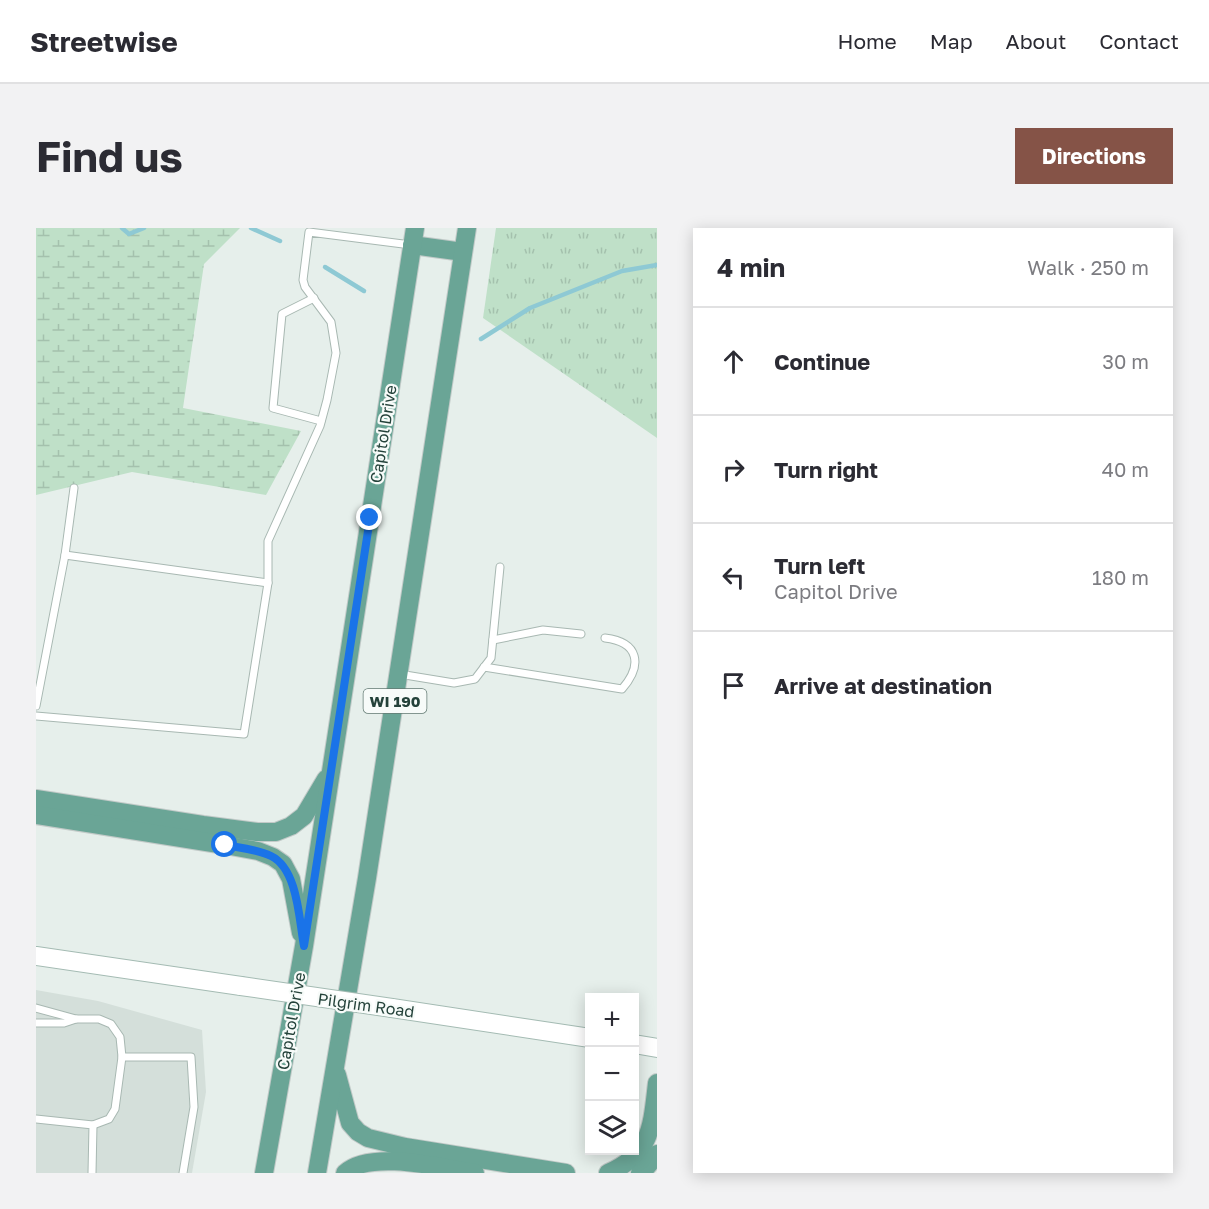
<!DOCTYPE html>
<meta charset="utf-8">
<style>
body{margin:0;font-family:"Golos Text",sans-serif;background:#f2f2f3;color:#2b2b33}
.controls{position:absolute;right:18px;bottom:18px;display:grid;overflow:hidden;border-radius:0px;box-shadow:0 3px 15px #0003}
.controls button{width:54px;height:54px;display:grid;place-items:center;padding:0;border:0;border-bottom:2px solid #e1e1e2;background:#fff;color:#2b2b33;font:30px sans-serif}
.stop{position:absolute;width:18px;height:18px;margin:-14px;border:4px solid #1a73e8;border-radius:50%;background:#fff}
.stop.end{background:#1a73e8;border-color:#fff;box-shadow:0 2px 6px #0008}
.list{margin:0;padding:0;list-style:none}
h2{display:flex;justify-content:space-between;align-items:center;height:78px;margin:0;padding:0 24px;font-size:26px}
h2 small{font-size:20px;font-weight:400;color:#7c7c81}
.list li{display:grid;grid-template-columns:39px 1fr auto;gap:18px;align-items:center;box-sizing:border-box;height:108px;padding:0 24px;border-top:2px solid #e1e1e2}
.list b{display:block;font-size:22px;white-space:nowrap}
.list p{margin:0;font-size:20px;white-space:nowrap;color:#7c7c81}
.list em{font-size:20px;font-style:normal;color:#7c7c81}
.icon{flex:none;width:33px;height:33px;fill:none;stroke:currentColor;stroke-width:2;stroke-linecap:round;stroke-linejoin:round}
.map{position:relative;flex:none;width:621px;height:945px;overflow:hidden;border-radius:0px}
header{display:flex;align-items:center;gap:36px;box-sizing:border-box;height:84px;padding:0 30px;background:#fff;border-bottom:2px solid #e1e1e2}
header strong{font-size:28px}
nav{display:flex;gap:33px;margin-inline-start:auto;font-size:21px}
.intro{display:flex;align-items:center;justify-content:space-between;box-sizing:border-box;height:144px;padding:0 36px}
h1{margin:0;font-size:42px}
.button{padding:15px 27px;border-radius:0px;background:#855347;color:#fff;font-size:21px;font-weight:700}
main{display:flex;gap:36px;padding:0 36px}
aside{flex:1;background:#fff;border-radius:0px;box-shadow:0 3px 15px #0003}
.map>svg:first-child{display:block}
.built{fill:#d4dfda}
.grass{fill:url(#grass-tufts)}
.wetland{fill:url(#wetland-marsh)}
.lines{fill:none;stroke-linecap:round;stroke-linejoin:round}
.stream{stroke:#8ec9d4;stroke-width:4.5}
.service-casing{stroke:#a8b8b2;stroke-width:9}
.secondary-casing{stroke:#a4bbb3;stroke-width:20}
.primary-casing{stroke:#c2cac8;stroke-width:20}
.service{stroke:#fff;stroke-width:7}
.secondary{stroke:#fff;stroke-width:18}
.primary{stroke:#6aa596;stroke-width:18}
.secondary-bridge-casing{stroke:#a4bbb3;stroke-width:20;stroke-linecap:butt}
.secondary-bridge{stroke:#fff;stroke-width:18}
.route{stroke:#1a73e8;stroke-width:8}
.labels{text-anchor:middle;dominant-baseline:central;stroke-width:4.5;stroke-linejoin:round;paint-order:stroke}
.shield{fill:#f7fbf9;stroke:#637a73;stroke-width:1.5}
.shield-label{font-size:15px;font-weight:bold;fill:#24423a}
.street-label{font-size:16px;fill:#24423a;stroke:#f7fbf9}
</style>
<header>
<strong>Streetwise</strong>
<nav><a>Home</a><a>Map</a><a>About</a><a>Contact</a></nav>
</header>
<div class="intro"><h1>Find us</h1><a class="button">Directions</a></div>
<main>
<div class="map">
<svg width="621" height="945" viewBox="0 0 621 945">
<defs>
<pattern id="grass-tufts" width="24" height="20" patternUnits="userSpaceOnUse" patternTransform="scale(1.5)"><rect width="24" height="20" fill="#bfe0c8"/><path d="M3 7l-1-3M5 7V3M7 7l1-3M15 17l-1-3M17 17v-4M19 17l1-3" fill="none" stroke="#a4c1ad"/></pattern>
<pattern id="wetland-marsh" width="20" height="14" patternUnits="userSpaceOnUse" patternTransform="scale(1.5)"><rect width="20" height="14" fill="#bfe0c8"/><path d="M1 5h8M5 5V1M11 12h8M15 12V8" fill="none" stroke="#a4c1ad"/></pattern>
</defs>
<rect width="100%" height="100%" fill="#e6efeb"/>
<!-- built -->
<polygon class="built" points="0,762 62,773 166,802 170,864 156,945 0,945"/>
<!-- grass -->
<polygon class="grass" points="460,0 621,0 621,210 447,90"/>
<!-- wetland -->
<polygon class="wetland" points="0,0 204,0 168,36 147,180 265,203 230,267 96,244 0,267"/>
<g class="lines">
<!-- stream -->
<g class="stream">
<polyline points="86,0 93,6 108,0"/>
<polyline points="215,0 244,13"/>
<polyline points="289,39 328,63"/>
<polyline points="445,111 494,80 586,43 621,37"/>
</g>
<defs>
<g id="service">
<polyline points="278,70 246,86 237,180 285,193"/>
<polyline points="29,327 38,260"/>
<polyline points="457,412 507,402 545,406"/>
<path d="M448,439l138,22c21,-24 17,-47 -17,-51"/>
<polyline points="363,446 418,455 439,451 455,430 464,339"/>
<polyline points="0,478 29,327 232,355"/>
<polyline points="0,488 208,506 232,355 232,313 284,198 291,172 300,125 295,94 269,59 267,52 273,4 375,17"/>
<polyline points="0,780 40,791 63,791 75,796 84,809 86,829 79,881 73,891 57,897"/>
<polyline points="0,795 28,795 40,791"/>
<polyline points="86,829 155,829 158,879 147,945"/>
<polyline points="0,891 57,897 56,945"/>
</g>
<g id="secondary">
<polyline points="0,728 205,758"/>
<polyline points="356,780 554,810"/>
<polyline points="598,816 621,820"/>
</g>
<g id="primary">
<polyline points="376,17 427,24"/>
<polyline points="0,571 167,597 221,604 240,604 255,598 268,588 290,551"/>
<polyline points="0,587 189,617 222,623 237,629 247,636 255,651 265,705"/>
<polyline points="301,847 314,895 322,904 332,910 369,919 530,945"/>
<polyline points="228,945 268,718 379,0"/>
<polyline points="281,945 331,650 431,0"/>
<path d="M309,945c26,-24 97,-5 130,0"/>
<path d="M572,945c44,-19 44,-48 49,-90"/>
<polyline points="604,945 609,941 621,926"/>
</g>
</defs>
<!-- service casing -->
<use href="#service" class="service-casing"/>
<!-- secondary casing -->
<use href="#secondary" class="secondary-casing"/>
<!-- primary casing -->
<use href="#primary" class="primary-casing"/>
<!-- service -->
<use href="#service" class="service"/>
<!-- secondary -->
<use href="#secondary" class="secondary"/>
<!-- primary -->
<use href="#primary" class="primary"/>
<defs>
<polyline id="secondary-bridge" points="205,758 356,780"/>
</defs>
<!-- secondary-bridge casing -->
<use href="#secondary-bridge" class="secondary-bridge-casing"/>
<!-- secondary-bridge -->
<use href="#secondary-bridge" class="secondary-bridge"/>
</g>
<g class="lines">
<!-- route -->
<path class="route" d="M189,617c16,3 32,4 46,11 27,13 28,64 33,90l66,-428"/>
</g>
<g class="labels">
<!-- shield labels -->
<rect class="shield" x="327.5" y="461" width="63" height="24" rx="4.5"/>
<g class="shield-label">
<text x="359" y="473">WI 190</text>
</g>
<!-- street labels -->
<g class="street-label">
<text transform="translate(347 206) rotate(-81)">Capitol Drive</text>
<text transform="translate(330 777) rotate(8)">Pilgrim Road</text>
<text transform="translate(255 793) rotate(-80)">Capitol Drive</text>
</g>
</g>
</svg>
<div class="controls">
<button>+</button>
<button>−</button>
<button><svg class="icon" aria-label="layers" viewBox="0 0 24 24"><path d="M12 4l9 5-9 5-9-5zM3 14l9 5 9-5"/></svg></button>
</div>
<div class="stop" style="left:189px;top:617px"></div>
<div class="stop end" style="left:334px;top:290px"></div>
</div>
<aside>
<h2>4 min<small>Walk · 250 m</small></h2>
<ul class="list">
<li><svg class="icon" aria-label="ahead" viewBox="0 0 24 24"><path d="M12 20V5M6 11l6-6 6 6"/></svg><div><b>Continue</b></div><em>30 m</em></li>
<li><svg class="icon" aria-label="right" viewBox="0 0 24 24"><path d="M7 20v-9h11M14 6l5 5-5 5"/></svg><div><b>Turn right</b></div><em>40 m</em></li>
<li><svg class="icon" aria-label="left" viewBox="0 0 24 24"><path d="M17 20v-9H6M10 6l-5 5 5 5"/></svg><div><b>Turn left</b><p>Capitol Drive</p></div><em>180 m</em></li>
<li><svg class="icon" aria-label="arrive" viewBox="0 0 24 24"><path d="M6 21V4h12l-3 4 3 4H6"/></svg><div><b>Arrive at destination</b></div></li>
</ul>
</aside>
</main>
